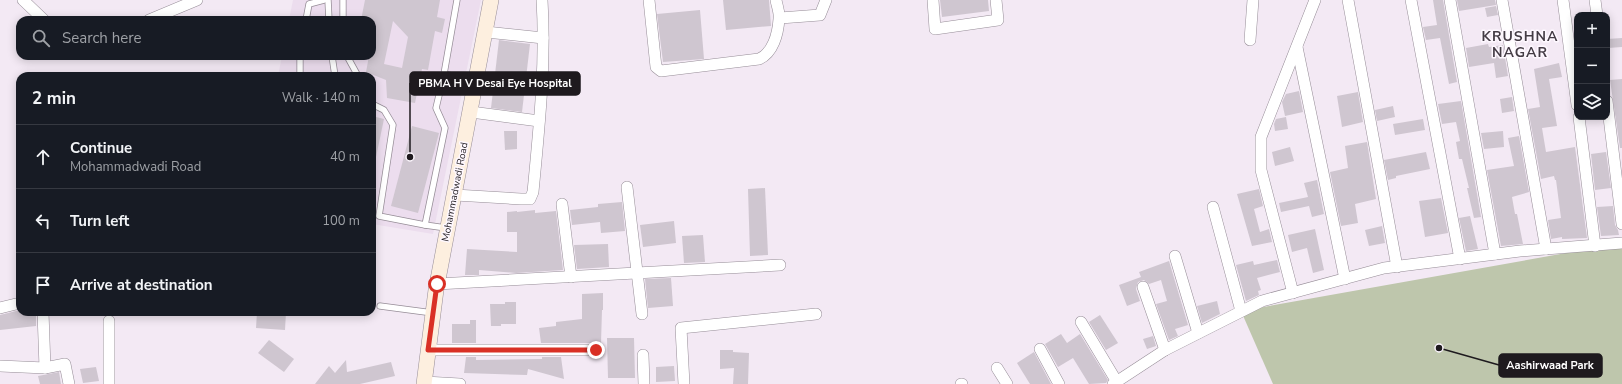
<!DOCTYPE html>
<meta charset="utf-8">
<style>
body{margin:0;font-family:"Nunito Sans",sans-serif;background:#20242c;color:#f1f3f6}
.controls{position:absolute;right:12px;top:12px;display:grid;overflow:hidden;border-radius:8px;box-shadow:0 2px 10px #0003}
.controls button{width:36px;height:36px;display:grid;place-items:center;padding:0;border:0;border-bottom:1px solid #363941;background:#171b24;color:#f1f3f6;font:20px sans-serif}
.stop{position:absolute;width:12px;height:12px;margin:-9px;border:3px solid #d93025;border-radius:50%;background:#fff}
.stop.end{background:#d93025;border-color:#fff;box-shadow:0 1px 4px #0008}
.list{margin:0;padding:0;list-style:none}
h2{display:flex;justify-content:space-between;align-items:center;height:52px;margin:0;padding:0 16px;font-size:17px}
h2 small{font-size:13px;font-weight:400;color:#9ea1a6}
.list li{display:grid;grid-template-columns:26px 1fr auto;gap:12px;align-items:center;box-sizing:border-box;height:64px;padding:0 16px;border-top:1px solid #363941}
.list b{display:block;font-size:15px;white-space:nowrap}
.list p{margin:0;font-size:13px;white-space:nowrap;color:#9ea1a6}
.list em{font-size:13px;font-style:normal;color:#9ea1a6}
.icon{flex:none;width:22px;height:22px;fill:none;stroke:currentColor;stroke-width:2;stroke-linecap:round;stroke-linejoin:round}
.map{position:relative;flex:none;width:1622px;height:384px;overflow:hidden}
.search{position:absolute;background:#171b24;box-shadow:0 2px 10px #0003;left:16px;top:16px;width:360px;height:44px;display:flex;align-items:center;gap:10px;box-sizing:border-box;padding:0 14px;border-radius:12px;color:#9ea1a6;font-size:15px}
.panel{position:absolute;background:#171b24;box-shadow:0 2px 10px #0003;left:16px;top:72px;width:360px;height:244px;border-radius:12px}
.map>svg:first-child{display:block}
.built{fill:#ecddee}
.green{fill:#bec6ac}
.building{fill:#cfc6d0;fill-rule:evenodd}
.lines{fill:none;stroke-linecap:round;stroke-linejoin:round}
.lane-casing{stroke:#968d97;stroke-width:7}
.street-casing{stroke:#968d97;stroke-width:12}
.secondary-casing{stroke:#968d97;stroke-width:16}
.lane{stroke:#fff;stroke-width:5.5}
.street{stroke:#fff;stroke-width:11}
.secondary{stroke:#fdefdf;stroke-width:15}
.route{stroke:#d93025;stroke-width:5}
.labels{text-anchor:middle;dominant-baseline:central;stroke-width:3;stroke-linejoin:round;paint-order:stroke}
.street-label{font-size:10px;fill:#1e1a1e;stroke:#fef8ff}
.district-label{font-size:14px;font-weight:bold;letter-spacing:1px;fill:#443c45;stroke:#fef8ff}
.leader{fill:none;stroke:#1e1a1e;stroke-width:1.5}
.callout-dot{fill:#1e1a1e;stroke:#fef8ff;stroke-width:1.5}
.callout{fill:#1e1a1e;stroke:#1e1a1e;stroke-width:1.5}
.callout-label{font-size:11px;text-anchor:middle;font-weight:bold;fill:#fff}
</style>
<div class="map">
<svg width="1622" height="384" viewBox="0 0 1622 384">
<rect width="100%" height="100%" fill="#f3e9f4"/>
<!-- built -->
<polygon class="built" points="293,0 481,0 433,234 372,224 372,76 278,76 282,56 372,56 372,20 289,20"/>
<!-- green -->
<polygon class="green" points="1622,243 1622,384 1273,384 1241,311"/>
<!-- building -->
<g class="building">
<path d="M365,0h75l-3,17 8,2 -3,14 -7,-2 -7,39 -6,-1 -7,34 -28,-5 -1,-18 -20,-8 3,-16h3v-36h-11zM393,21l15,16 -6,31 -18,-4z"/>
<polygon points="723,0 769,0 771,26 726,30"/>
<polygon points="940,0 988,0 989,11 942,17"/>
<polygon points="1433,0 1443,0 1457,82 1449,84 1440,38 1426,40 1423,27 1437,25"/>
<polygon points="1457,0 1495,0 1496,5 1459,11"/>
<polygon points="1496,6 1498,15 1487,17 1485,8"/>
<polygon points="700,10 704,59 663,62 657,14"/>
<polygon points="1622,38 1622,47 1608,48 1607,39"/>
<polygon points="499,40 530,44 522,112 491,108"/>
<polygon points="1488,44 1489,47 1503,45 1508,76 1496,78 1494,63 1469,67 1466,48"/>
<polygon points="1559,63 1562,77 1549,79 1557,126 1542,128 1546,152 1575,147 1587,238 1562,239 1562,237 1551,239 1548,220 1561,218 1556,180 1555,180 1554,176 1541,179 1528,109 1540,107 1534,69"/>
<polygon points="1622,79 1622,148 1620,148 1610,80"/>
<polygon points="1299,91 1303,112 1285,116 1282,102 1286,94"/>
<polygon points="1358,92 1363,122 1342,127 1337,96"/>
<polygon points="1512,97 1514,111 1502,113 1500,99"/>
<polygon points="1461,101 1481,217 1474,218 1467,188 1469,188 1462,159 1459,159 1456,142 1460,141 1456,122 1442,124 1438,104"/>
<polygon points="1393,106 1395,117 1377,121 1375,110"/>
<polygon points="372,116 384,119 376,157 372,156"/>
<polygon points="1286,117 1288,129 1275,131 1274,124 1276,119"/>
<polygon points="1423,119 1425,130 1395,135 1393,124"/>
<polygon points="412,126 439,133 418,213 391,206"/>
<polygon points="504,131 517,131 517,149 505,150"/>
<polygon points="1503,131 1504,147 1484,149 1481,133"/>
<polygon points="1519,136 1529,192 1512,197 1515,214 1517,214 1523,244 1501,246 1487,170 1514,166 1508,138"/>
<polygon points="1367,142 1376,199 1355,204 1358,223 1341,226 1330,172 1348,168 1345,146"/>
<polygon points="1290,147 1294,161 1275,166 1272,152"/>
<polygon points="1426,152 1430,169 1396,176 1396,178 1388,180 1384,160"/>
<polygon points="1606,152 1611,188 1595,190 1591,154"/>
<polygon points="1317,180 1324,214 1312,217 1309,206 1281,212 1279,203 1308,197 1304,183"/>
<polygon points="765,188 768,255 750,256 748,189"/>
<polygon points="1259,189 1263,206 1254,209 1260,232 1269,229 1272,242 1252,246 1237,194"/>
<polygon points="1441,198 1448,233 1425,237 1419,201"/>
<polygon points="622,202 625,231 601,233 600,222 572,225 570,210 598,207 598,204"/>
<polygon points="1613,206 1615,225 1618,230 1619,235 1601,236 1597,207"/>
<polygon points="535,210 535,213 556,211 563,270 516,273 479,270 479,275 465,275 467,249 517,252 517,232 507,232 507,212 517,211 517,212"/>
<polygon points="1470,216 1478,249 1466,251 1459,218"/>
<polygon points="674,221 676,243 643,247 640,225"/>
<polygon points="1382,226 1385,243 1369,246 1365,230"/>
<polygon points="1315,229 1324,270 1313,273 1307,248 1292,252 1288,235"/>
<polygon points="703,235 705,262 684,263 682,236"/>
<polygon points="608,244 609,267 577,269 574,245"/>
<polygon points="1277,260 1280,272 1257,278 1261,290 1258,291 1259,295 1246,301 1236,265 1253,261 1254,265"/>
<polygon points="1169,261 1188,325 1175,329 1178,336 1169,340 1156,304 1167,301 1161,280 1149,284 1144,280 1138,282 1136,289 1140,301 1127,306 1119,285 1141,277 1139,272"/>
<polygon points="671,278 673,306 648,308 645,279"/>
<polygon points="603,293 603,310 602,310 601,343 541,343 539,328 556,326 556,322 582,319 582,294"/>
<polygon points="1217,301 1220,314 1202,323 1197,306"/>
<polygon points="505,302 516,302 516,324 501,324 501,326 491,326 490,304 505,304"/>
<polygon points="20,310 20,312 36,312 36,326 0,330 0,315"/>
<polygon points="257,312 286,312 285,330 256,328"/>
<polygon points="1100,315 1118,343 1106,350 1089,322"/>
<polygon points="470,320 476,320 476,343 452,343 452,324 470,324"/>
<polygon points="1061,334 1067,343 1080,334 1108,380 1106,383 1089,384 1073,358 1058,367 1045,344"/>
<polygon points="1153,336 1156,346 1147,349 1143,339"/>
<polygon points="607,338 634,338 635,378 608,378"/>
<polygon points="269,340 294,359 284,372 258,353"/>
<polygon points="720,350 733,350 733,352 749,353 748,384 733,384 734,368 720,369"/>
<polygon points="1034,352 1051,384 1030,384 1017,363"/>
<polygon points="466,357 476,357 476,360 542,359 542,357 561,357 564,379 528,369 527,375 464,373"/>
<polygon points="346,360 347,372 391,362 395,376 360,384 315,384 329,366 335,373"/>
<polygon points="674,366 675,381 656,382 656,367"/>
<polygon points="96,367 99,381 83,383 80,369"/>
<polygon points="59,372 61,384 40,384 38,376"/>
</g>
<g class="lines">
<defs>
<g id="lane">
<polyline points="328,0 329,20"/>
<polyline points="306,20 309,4 324,0"/>
<polyline points="343,20 343,0"/>
<polyline points="300,56 300,76"/>
<polyline points="332,56 335,76"/>
<polyline points="347,56 358,76"/>
<polyline points="444,74 475,81"/>
<polyline points="372,104 384,110 393,125 379,216 425,225 445,128 436,108 444,74 457,0"/>
<polyline points="425,225 446,228"/>
<polyline points="380,306 433,313"/>
</g>
<g id="street">
<polyline points="23,0 44,20"/>
<path d="M649,0l7,67 5,4 98,-12c14,-6 19,-25 20,-40 1,-6 -2,-13 -3,-19"/>
<polyline points="933,0 935,29 998,20 996,0"/>
<polyline points="1348,0 1397,267"/>
<polyline points="1411,0 1460,259"/>
<polyline points="1450,0 1495,254"/>
<polyline points="1502,0 1546,249"/>
<polyline points="1563,0 1577,105"/>
<polyline points="1595,0 1597,15"/>
<polyline points="780,18 820,15 826,0"/>
<polyline points="149,20 197,0"/>
<polyline points="486,32 543,38"/>
<polyline points="1250,40 1253,0"/>
<polyline points="1297,47 1345,279"/>
<polyline points="1607,101 1622,224"/>
<polyline points="471,112 539,121"/>
<polyline points="1579,117 1595,246"/>
<polyline points="627,187 642,314"/>
<path d="M455,195l66,4h9l3,-7c6,-63 13,-128 9,-192"/>
<polyline points="562,204 571,277"/>
<polyline points="1213,207 1241,311"/>
<polyline points="1175,256 1198,333"/>
<polyline points="437,284 780,265"/>
<polyline points="1143,287 1165,350"/>
<polyline points="1293,293 1261,170 1261,137 1315,0"/>
<polyline points="0,308 20,303"/>
<polyline points="43,312 45,368 65,364 69,384"/>
<polyline points="109,321 109,384"/>
<polyline points="1081,322 1117,382"/>
<polyline points="1040,349 1059,384"/>
<polyline points="428,350 596,350"/>
<polyline points="643,355 644,384"/>
<polyline points="0,366 45,368"/>
<polyline points="997,368 1007,384"/>
<polyline points="425,382 460,384"/>
<polyline points="684,384 681,328 816,314"/>
<polyline points="961,384 962,384"/>
<polyline points="1113,384 1165,350 1262,301 1384,268 1520,251 1622,243"/>
</g>
<polyline id="secondary" points="424,384 436,290 491,0"/>
</defs>
<!-- lane casing -->
<use href="#lane" class="lane-casing"/>
<!-- street casing -->
<use href="#street" class="street-casing"/>
<!-- secondary casing -->
<use href="#secondary" class="secondary-casing"/>
<!-- lane -->
<use href="#lane" class="lane"/>
<!-- street -->
<use href="#street" class="street"/>
<!-- secondary -->
<use href="#secondary" class="secondary"/>
</g>
<g class="lines">
<!-- route -->
<polyline class="route" points="437,284 428,350 596,350"/>
</g>
<g class="labels">
<!-- street labels -->
<g class="street-label">
<text transform="translate(455 192) rotate(-79)">Mohammadwadi Road</text>
</g>
<!-- district labels -->
<g class="district-label">
<text x="1520" y="36">KRUSHNA<tspan x="1520" dy="16">NAGAR</tspan></text>
</g>
</g>
<!-- callouts -->
<path class="leader" d="M410 157L410 83M1439 348L1499 365"/>
<g class="callout-dot">
<circle cx="410" cy="157" r="4"/>
<circle cx="1439" cy="348" r="4"/>
</g>
<g class="callout">
<rect x="410" y="72" width="170" height="23" rx="4"/>
<rect x="1499" y="354" width="103" height="23" rx="4"/>
</g>
<g class="callout-label">
<text x="495" y="87">PBMA H V Desai Eye Hospital</text>
<text x="1550" y="369">Aashirwaad Park</text>
</g>
</svg>
<div class="controls">
<button>+</button>
<button>−</button>
<button><svg class="icon" aria-label="layers" viewBox="0 0 24 24"><path d="M12 4l9 5-9 5-9-5zM3 14l9 5 9-5"/></svg></button>
</div>
<div class="stop" style="left:437px;top:284px"></div>
<div class="stop end" style="left:596px;top:350px"></div>
<div class="search"><svg class="icon" aria-label="search" viewBox="0 0 24 24"><circle cx="10" cy="10" r="6"/><path d="M15 15l6 6"/></svg>Search here</div>
<section class="panel">
<h2>2 min<small>Walk · 140 m</small></h2>
<ul class="list">
<li><svg class="icon" aria-label="ahead" viewBox="0 0 24 24"><path d="M12 20V5M6 11l6-6 6 6"/></svg><div><b>Continue</b><p>Mohammadwadi Road</p></div><em>40 m</em></li>
<li><svg class="icon" aria-label="left" viewBox="0 0 24 24"><path d="M17 20v-9H6M10 6l-5 5 5 5"/></svg><div><b>Turn left</b></div><em>100 m</em></li>
<li><svg class="icon" aria-label="arrive" viewBox="0 0 24 24"><path d="M6 21V4h12l-3 4 3 4H6"/></svg><div><b>Arrive at destination</b></div></li>
</ul>
</section>
</div>
